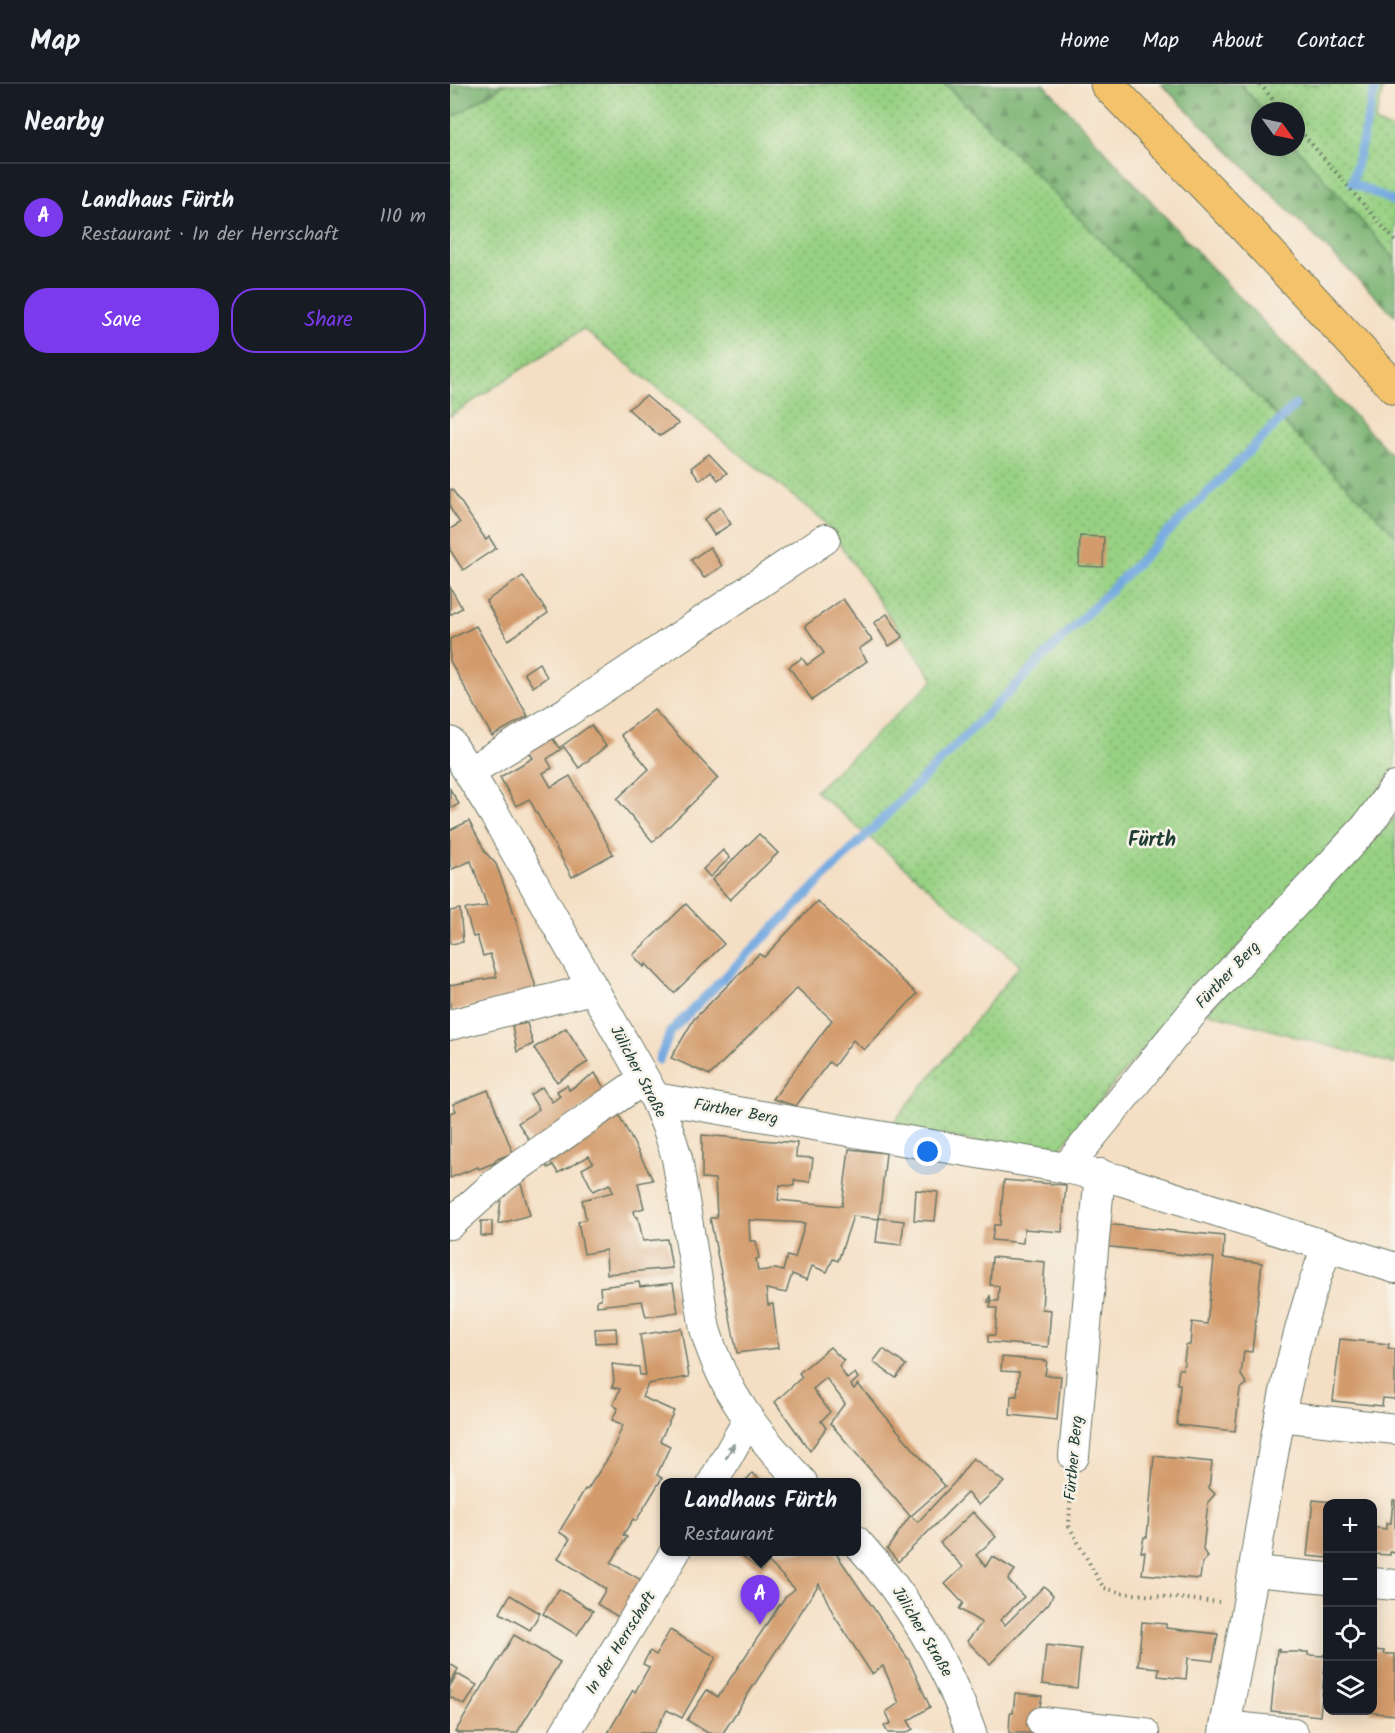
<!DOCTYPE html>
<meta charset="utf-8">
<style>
body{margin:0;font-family:Kalam,sans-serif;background:#242831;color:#f1f3f6}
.controls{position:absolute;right:18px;bottom:18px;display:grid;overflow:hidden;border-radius:12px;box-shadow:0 3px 15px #0003}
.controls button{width:54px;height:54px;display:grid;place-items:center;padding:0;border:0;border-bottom:2px solid #363941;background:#171b24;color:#f1f3f6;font:30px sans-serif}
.compass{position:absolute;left:801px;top:18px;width:54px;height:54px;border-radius:50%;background:#171b24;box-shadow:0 3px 15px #0003;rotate:123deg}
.you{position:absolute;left:478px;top:1068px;width:21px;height:21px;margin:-15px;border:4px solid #fff;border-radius:50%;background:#1a73e8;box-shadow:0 0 0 9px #1a73e833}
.badge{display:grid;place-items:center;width:39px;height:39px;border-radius:50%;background:#7c3aed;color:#fff;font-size:20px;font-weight:700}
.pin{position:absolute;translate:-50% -50px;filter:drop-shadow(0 2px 3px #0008)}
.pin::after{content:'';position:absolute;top:32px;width:21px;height:18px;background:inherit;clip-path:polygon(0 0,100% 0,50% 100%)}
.popup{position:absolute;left:210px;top:1394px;width:201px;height:78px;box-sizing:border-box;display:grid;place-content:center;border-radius:12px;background:#171b24;filter:drop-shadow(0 2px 4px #0005);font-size:20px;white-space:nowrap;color:#9ea1a6}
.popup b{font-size:22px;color:#f1f3f6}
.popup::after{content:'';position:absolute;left:50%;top:100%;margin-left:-12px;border:12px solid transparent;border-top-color:#171b24}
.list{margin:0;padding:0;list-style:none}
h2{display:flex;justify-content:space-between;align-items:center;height:78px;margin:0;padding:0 24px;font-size:26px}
h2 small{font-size:20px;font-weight:400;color:#9ea1a6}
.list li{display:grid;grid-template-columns:39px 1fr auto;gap:18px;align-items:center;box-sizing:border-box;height:108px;padding:0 24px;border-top:2px solid #363941}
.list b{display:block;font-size:22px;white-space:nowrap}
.list p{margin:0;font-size:20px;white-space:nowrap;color:#9ea1a6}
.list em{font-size:20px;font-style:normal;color:#9ea1a6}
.actions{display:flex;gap:12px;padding:18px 24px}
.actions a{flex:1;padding:14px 0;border:2px solid #7c3aed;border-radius:24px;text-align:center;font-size:21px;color:#7c3aed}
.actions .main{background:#7c3aed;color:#fff}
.icon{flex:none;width:33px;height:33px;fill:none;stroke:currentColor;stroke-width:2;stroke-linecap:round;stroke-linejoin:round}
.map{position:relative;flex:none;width:945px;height:1649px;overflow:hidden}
header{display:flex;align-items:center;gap:36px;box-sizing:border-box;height:84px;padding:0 30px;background:#171b24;border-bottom:2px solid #363941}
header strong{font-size:28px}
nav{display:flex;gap:33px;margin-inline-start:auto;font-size:21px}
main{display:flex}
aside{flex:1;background:#171b24}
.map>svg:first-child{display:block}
.grass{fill:url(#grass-dots);stroke:#5c875c;stroke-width:1.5}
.forest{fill:url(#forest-firs);stroke:#4c7853;stroke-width:1.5}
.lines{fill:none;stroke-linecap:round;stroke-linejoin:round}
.stream{stroke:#72a8e0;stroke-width:9}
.building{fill:#d39b6c;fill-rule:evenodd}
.minor-casing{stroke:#6a7666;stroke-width:32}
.major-casing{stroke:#6a7666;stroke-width:35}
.path{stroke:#6a7666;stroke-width:4;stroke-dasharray:1.5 4.5;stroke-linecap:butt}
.minor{stroke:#fff;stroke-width:30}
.major{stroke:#f4c26a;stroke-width:33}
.oneway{fill:#8f9e9a}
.labels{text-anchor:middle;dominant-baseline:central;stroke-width:5;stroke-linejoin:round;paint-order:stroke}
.street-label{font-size:16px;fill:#1f3d34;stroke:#f7f3e8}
.quarter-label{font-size:20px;font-weight:bold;fill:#1f3d34;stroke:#f7f3e8}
</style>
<header>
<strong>Map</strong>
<nav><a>Home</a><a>Map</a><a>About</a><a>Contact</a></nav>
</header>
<main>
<aside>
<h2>Nearby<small></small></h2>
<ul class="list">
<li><span class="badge">A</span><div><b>Landhaus Fürth</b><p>Restaurant · In der Herrschaft</p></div><em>110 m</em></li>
</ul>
<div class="actions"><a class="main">Save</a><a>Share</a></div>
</aside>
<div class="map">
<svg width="945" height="1649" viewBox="0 0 945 1649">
<defs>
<pattern id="grass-dots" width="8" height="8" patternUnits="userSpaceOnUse" patternTransform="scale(1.5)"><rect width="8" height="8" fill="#98d184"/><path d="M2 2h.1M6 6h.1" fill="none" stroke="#7bab6d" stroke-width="1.8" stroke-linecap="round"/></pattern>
<pattern id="forest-firs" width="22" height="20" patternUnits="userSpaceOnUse" patternTransform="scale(1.5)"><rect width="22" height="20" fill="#7ab372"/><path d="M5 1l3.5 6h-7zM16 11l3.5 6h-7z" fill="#63935e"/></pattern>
</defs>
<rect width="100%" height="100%" fill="#f7f3e8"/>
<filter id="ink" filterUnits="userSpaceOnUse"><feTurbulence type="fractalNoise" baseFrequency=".0167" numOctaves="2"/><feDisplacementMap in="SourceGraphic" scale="12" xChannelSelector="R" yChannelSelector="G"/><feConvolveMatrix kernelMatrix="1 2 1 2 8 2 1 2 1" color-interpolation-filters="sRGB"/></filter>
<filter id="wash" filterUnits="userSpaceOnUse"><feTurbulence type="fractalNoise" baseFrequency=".008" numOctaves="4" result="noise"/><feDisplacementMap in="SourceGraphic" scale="24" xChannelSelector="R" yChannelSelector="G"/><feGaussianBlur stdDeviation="1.35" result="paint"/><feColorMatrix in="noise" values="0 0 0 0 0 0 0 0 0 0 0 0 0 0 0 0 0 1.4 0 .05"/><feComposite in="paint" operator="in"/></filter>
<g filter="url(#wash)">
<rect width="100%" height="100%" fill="#f4dfc4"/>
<!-- grass -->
<g class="grass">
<polygon points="55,0 496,0 945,449 945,683 906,738 704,952 604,1071 440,1043 570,881 365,707 484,596 373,436 133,245 0,332 0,35"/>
<polygon points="790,0 934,0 925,38 945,47 945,175 846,63 846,27 814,27"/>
<polygon points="945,731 945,980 756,928 942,737"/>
</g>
<!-- forest -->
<g class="forest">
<polygon points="0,0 55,0 0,35"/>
<polygon points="495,0 594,0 773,196 945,374 945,450"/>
<polygon points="711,0 790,0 814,27 810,27 810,63 846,63 945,175 945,232"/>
</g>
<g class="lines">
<!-- stream -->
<g class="stream">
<polyline points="926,0 902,99 945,118"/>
<polyline points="209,976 221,947 845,321"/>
</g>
</g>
<g id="blocks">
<!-- building -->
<g class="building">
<polygon points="196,312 229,340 210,352 178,325"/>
<polygon points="259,370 277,389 268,396 261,387 250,396 241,384"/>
<polygon points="2,405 36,456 39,453 46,464 13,486 0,466 0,445 10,439 0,424 0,406"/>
<polygon points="270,423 281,440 264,451 254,435"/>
<polygon points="630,452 654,453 653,483 629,482"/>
<polygon points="260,463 272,482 254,494 241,476"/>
<polygon points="73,492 98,529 58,556 36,517"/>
<polygon points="0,503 12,524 0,531"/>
<polygon points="393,515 422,556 409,565 417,577 362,616 339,583 352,574 357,581 374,569 355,542"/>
<polygon points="437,530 453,553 439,562 424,539"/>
<polygon points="26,542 78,632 42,652 0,577 0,555"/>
<polygon points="89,579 97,593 83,603 74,589"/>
<polygon points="204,626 268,694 203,758 167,715 199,685 171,651"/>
<polygon points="141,641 156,662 129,684 114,663 97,675 102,684 93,689 101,703 120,692 163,770 122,793 79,715 66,722 50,693 83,674 77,665 99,649 109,664"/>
<polygon points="0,705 9,720 0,725"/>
<polygon points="19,737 36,769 46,780 61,820 88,910 0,927 0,901 47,893 40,870 33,872 27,852 23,853 15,825 37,822 21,777 2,785 0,781 0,746"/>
<polygon points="309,750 328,769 280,816 262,796"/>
<polygon points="273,766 280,774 260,793 253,785"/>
<polygon points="367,817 467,910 440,939 414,966 403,956 384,982 379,978 346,1022 323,1015 382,936 347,904 260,991 221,974 244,935 309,870 314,873"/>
<polygon points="236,820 274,860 224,909 196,880 194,883 183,871"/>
<polygon points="10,825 13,858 0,860 0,827"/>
<polygon points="77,939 83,960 67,968 62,942"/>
<polygon points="116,944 138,978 107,998 84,964"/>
<polygon points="145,989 156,1007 82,1060 68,1039 89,1025 80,1011 92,1003 102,1018 110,1012 107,1007 117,1001 119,1006"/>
<polygon points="38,1006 63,1069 45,1076 46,1078 29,1085 28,1083 0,1094 0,1029 6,1027 3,1020"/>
<polygon points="169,1031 203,1096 188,1099 194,1124 184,1127 185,1132 188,1133 193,1157 217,1155 222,1184 157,1190 156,1166 134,1170 128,1138 136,1135 132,1116 163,1108 160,1100 143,1107 132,1085 143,1079 139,1072 108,1089 103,1081 98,1084 93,1076"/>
<path d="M252,1051l95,8 -1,14 17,1 -3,24 -16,-2v6l-14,-1 -2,15 64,6 7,-57 37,4 -7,66 -26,-3 -15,45 -5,-2 -6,13 -15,-6 -5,14 -15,-6 -6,19 -20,-4 2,16 5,-1 5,44 -41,5 -27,-135h7l-2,-39 -13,-1zM299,1136l56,3 -10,35 -8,-2 -4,15 -7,-2 -18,2 -2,-12 3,-1 -3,-17h-6z"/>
<polygon points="69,1093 80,1131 48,1140 51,1115"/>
<polygon points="554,1096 616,1101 612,1148 574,1145 573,1159 542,1156 544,1141 550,1141"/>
<polygon points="466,1106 488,1108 485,1137 464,1136"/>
<polygon points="429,1134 454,1137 451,1161 426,1158"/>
<rect x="31" y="1137" width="11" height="15"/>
<polygon points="654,1140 774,1152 773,1174 812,1179 802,1268 794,1267 791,1291 797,1300 790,1305 785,1347 727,1341 730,1300 727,1300 729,1285 733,1285 736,1261 740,1261 742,1238 757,1240 764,1174 652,1162"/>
<polygon points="542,1173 595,1178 592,1225 601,1226 598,1263 538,1258 538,1251 545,1251 547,1224 540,1224 541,1218 538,1218 540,1211 541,1217 548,1217 549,1202 540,1201"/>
<polygon points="189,1198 190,1203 223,1199 228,1228 196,1233 192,1217 147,1222 147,1216 151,1215 150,1203"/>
<polygon points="166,1244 167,1258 146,1259 145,1245"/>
<polygon points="231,1244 239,1293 198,1300 192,1313 224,1327 210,1357 220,1362 207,1391 212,1394 186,1437 183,1435 173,1451 177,1453 161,1479 193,1497 170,1534 147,1520 156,1505 108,1474 120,1455 109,1448 135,1405 137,1406 160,1371 173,1341 162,1336 168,1324 163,1321 170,1305 162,1303 164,1297 162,1280 189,1283 190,1291 196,1291 190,1251"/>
<polygon points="890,1255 939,1260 938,1264 945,1265 945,1315 933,1314 932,1322 883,1317"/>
<polygon points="380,1263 394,1277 389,1282 397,1295 405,1289 408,1294 401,1301 404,1305 408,1300 495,1402 461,1432 468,1438 505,1398 523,1374 554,1398 529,1421 517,1409 448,1478 437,1465 460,1432 380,1339 395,1319 376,1294 363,1305 380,1328 371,1337 376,1344 360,1367 325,1318 352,1293 349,1289"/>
<polygon points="433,1265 456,1281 446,1294 423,1278"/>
<polygon points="552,1273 597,1277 595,1291 611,1292 607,1336 560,1331 561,1312 567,1312 569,1288 551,1287"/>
<polygon points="704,1372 762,1378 759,1404 765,1410 758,1418 753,1466 758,1473 752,1479 750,1495 692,1490 695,1468 691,1468 694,1453 697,1453"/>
<polygon points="302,1389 314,1398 295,1398"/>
<polygon points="863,1416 884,1418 884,1419 878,1419 878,1474 857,1472"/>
<polygon points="943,1416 945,1416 945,1469 940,1468 940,1471 922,1470 922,1443 936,1445 936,1439 941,1439"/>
<polygon points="523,1428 546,1453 526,1471 536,1482 542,1472 565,1486 558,1496 574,1513 550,1536 555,1541 594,1502 603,1511 599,1519 540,1580 517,1557 532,1539 509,1525 513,1519 495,1500 513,1483 490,1459"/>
<polygon points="287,1468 385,1468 459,1576 480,1623 458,1637 463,1645 456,1649 438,1649 434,1642 441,1639 436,1628 449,1619 433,1582 422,1590 385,1533 369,1500 273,1649 258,1649 237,1636 257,1606 268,1613 335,1513 345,1505 319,1478 311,1487"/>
<polygon points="109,1505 143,1527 127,1551 93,1530"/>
<polygon points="60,1511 90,1529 80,1546 50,1529"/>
<polygon points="692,1538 716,1540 716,1544 768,1550 763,1577 738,1574 736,1595 708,1592 709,1584 688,1582"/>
<polygon points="220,1546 266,1573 232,1634 217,1626 204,1649 158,1649 183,1606 185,1608 199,1583 193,1580 200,1567 206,1571"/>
<polygon points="64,1551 110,1578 67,1649 8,1649 5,1648"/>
<polygon points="596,1561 631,1565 627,1604 592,1600"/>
<polygon points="827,1565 829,1565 829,1568 858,1568 858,1571 873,1572 874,1570 876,1570 870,1632 821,1627"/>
<polygon points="922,1566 934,1567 934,1570 945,1570 945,1631 918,1628 922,1626"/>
<polygon points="0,1580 8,1585 0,1599"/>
<polygon points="7,1590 27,1601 15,1621 0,1613 0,1602"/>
<polygon points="565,1609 592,1612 585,1649 559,1649 560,1629 563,1629"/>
</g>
</g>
</g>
<g filter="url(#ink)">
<use href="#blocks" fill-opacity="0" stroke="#6a7666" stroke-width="1.5"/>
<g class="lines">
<defs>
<g id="minor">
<path d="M0,658l45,73 160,283 13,31 9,29 28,171c18,64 53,106 97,153"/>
<polyline points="19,688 117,628 375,455"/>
<polyline points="0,941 142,905"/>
<polyline points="205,1014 616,1084 744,927 916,743 945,703"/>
<polyline points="616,1084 670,1096 945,1184"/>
<polyline points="0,1140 53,1093 194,995"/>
<polyline points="830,1332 945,1345"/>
<polyline points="624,1372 650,1090"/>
<polyline points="263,1398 298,1336"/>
<path d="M406,1457c52,57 90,119 115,192"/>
<polyline points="804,1487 878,1494"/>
<polyline points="922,1499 945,1501"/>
<polyline points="592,1638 694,1649"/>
<polyline points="775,1642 843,1649"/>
<polyline points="115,1649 225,1468"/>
<path d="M774,1649c10,-57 22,-114 31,-171 17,-106 33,-214 72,-315"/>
</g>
<polyline id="major" points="657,0 796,144 945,304"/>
</defs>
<!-- minor casing -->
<use href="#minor" class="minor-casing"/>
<!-- major casing -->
<use href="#major" class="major-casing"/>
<!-- path -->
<g class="path">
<polyline points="810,0 833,27"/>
<polyline points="846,42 945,157"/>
<polyline points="621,1400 619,1442 647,1493 654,1504 673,1509 769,1518"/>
</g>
<!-- minor -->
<use href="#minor" class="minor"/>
<!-- major -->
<use href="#major" class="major"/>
</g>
<!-- one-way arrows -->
<defs><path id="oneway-solid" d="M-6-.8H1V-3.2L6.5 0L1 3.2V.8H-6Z" transform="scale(1.5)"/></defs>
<use class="oneway" href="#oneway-solid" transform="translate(280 1367) rotate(-61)"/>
</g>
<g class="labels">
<!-- street labels -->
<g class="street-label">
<text transform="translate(778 891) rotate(-47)">Fürther Berg</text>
<text transform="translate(188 988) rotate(62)">Jülicher Straße</text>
<text transform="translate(286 1028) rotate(10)">Fürther Berg</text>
<text transform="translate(624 1374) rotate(-85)">Fürther Berg</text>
<text transform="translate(472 1548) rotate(59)">Jülicher Straße</text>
<text transform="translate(171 1559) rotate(-58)">In der Herrschaft</text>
</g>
<!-- quarter labels -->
<g class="quarter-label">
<text x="702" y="757">Fürth</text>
</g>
</g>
</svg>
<div class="controls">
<button>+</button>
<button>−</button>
<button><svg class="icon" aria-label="locate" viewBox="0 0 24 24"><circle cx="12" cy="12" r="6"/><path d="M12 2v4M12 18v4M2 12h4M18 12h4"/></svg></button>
<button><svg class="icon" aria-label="layers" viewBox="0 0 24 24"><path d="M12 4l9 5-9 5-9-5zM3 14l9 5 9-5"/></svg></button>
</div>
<svg class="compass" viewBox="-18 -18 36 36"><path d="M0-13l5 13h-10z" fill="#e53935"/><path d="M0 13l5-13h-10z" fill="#9ea1a6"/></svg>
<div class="you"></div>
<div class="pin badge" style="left:310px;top:1541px">A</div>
<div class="popup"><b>Landhaus Fürth</b>Restaurant</div>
</div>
</main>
